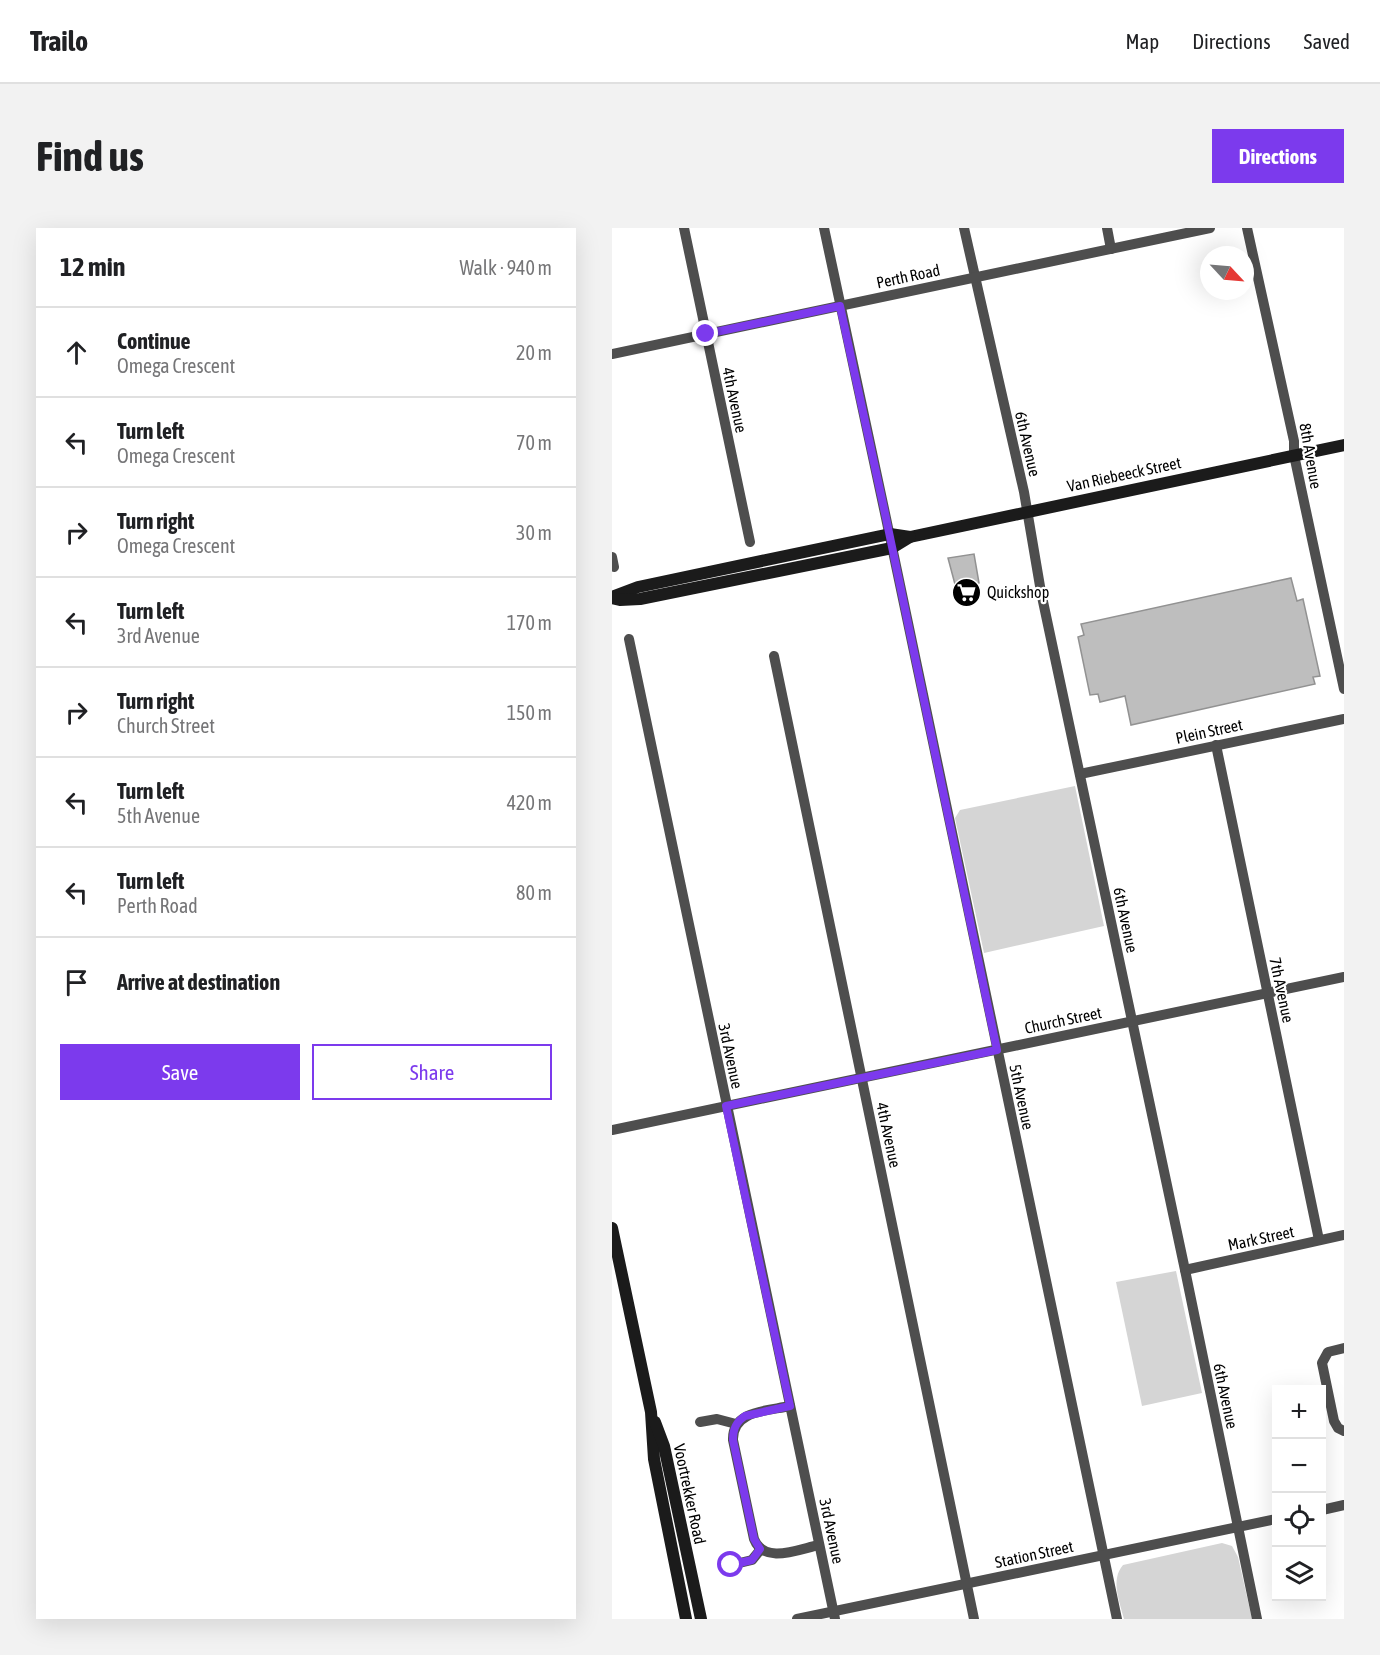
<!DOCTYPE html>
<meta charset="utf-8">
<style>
body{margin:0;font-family:"Asap Condensed",sans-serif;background:#f2f2f2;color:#202124}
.controls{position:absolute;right:18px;bottom:18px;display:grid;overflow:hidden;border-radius:0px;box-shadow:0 6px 24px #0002}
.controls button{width:54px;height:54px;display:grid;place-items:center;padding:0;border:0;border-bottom:2px solid #e0e0e0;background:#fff;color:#202124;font:30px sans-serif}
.compass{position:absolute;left:588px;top:18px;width:54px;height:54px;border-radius:50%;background:#fff;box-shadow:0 6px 24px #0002;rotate:116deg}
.stop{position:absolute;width:18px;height:18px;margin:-14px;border:4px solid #7c3aed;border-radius:50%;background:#fff}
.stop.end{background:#7c3aed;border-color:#fff;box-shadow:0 2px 6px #0008}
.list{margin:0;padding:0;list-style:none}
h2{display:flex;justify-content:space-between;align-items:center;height:78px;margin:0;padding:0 24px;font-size:26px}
h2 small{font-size:20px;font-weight:400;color:#757577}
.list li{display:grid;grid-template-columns:39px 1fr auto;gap:18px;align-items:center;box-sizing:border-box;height:90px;padding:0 24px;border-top:2px solid #e0e0e0}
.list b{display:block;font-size:22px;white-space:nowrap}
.list p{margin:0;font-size:20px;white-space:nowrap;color:#757577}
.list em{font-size:20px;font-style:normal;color:#757577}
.actions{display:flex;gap:12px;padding:18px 24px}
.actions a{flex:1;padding:14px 0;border:2px solid #7c3aed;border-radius:0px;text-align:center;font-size:21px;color:#7c3aed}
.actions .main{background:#7c3aed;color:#fff}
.icon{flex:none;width:33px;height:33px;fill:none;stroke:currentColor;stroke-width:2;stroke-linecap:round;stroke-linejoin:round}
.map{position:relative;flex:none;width:732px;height:1391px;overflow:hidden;border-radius:0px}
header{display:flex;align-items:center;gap:36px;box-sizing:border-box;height:84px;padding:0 30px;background:#fff;border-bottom:2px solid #e0e0e0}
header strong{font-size:28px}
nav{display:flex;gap:33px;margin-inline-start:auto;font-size:21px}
.intro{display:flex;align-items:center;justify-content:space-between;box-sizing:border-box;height:144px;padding:0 36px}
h1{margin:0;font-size:42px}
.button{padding:15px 27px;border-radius:0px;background:#7c3aed;color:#fff;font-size:21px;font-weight:700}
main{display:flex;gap:36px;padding:0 36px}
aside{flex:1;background:#fff;border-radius:0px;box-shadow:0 6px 24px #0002}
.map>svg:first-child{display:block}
.green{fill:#d5d5d5}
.building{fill:#bebebe;stroke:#929292;stroke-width:1.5}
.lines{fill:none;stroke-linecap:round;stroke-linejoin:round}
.minor{stroke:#4e4e4e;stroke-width:10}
.secondary{stroke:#1b1b1b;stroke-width:12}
.route{stroke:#7c3aed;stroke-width:8}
.labels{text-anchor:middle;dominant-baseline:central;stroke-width:4.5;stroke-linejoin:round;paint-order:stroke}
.street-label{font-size:16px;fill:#000;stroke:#fff}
.poi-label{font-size:16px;fill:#000;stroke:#fff;text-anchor:start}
</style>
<header>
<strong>Trailo</strong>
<nav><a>Map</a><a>Directions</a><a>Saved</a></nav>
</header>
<div class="intro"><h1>Find us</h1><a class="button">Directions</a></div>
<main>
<aside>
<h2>12 min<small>Walk · 940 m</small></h2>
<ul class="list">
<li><svg class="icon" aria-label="ahead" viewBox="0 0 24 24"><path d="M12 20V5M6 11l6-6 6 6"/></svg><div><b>Continue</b><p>Omega Crescent</p></div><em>20 m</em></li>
<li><svg class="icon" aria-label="left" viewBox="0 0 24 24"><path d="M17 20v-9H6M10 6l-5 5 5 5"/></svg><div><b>Turn left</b><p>Omega Crescent</p></div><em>70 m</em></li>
<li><svg class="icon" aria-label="right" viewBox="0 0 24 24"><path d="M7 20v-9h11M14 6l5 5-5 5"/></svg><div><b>Turn right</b><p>Omega Crescent</p></div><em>30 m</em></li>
<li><svg class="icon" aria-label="left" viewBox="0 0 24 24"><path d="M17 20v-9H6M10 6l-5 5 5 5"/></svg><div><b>Turn left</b><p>3rd Avenue</p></div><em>170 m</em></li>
<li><svg class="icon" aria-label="right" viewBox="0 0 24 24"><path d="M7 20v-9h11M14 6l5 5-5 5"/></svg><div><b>Turn right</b><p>Church Street</p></div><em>150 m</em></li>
<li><svg class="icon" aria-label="left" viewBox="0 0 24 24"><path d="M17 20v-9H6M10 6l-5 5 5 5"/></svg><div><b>Turn left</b><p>5th Avenue</p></div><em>420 m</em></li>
<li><svg class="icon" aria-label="left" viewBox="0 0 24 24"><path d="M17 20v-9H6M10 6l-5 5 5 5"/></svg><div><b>Turn left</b><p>Perth Road</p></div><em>80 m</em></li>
<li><svg class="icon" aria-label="arrive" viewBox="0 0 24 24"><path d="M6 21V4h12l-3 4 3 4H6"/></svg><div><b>Arrive at destination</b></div></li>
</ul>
<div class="actions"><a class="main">Save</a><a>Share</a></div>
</aside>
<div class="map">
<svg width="732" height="1391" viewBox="0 0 732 1391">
<rect width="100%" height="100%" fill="#fff"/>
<!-- green -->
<g class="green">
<polygon points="463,558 492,698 372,725 343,590 348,582"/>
<polygon points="564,1043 590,1165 530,1178 504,1054"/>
<path d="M610,1315l10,3 6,11 14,62h-128c-4,-17 -14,-39 -1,-54z"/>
</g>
<!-- building -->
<g class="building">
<polygon points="362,326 367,355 344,360 336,330"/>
<polygon points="679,350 685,373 691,371 708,448 701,449 703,456 519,497 513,468 488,474 486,466 478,467 466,409 472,407 469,396"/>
</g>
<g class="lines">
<!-- minor -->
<g class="minor">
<polyline points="72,0 138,314"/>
<polyline points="212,0 274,290 505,1391"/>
<polyline points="352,0 412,264 429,364 573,1042 645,1391"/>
<polyline points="495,0 499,21"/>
<polyline points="635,0 682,213 682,227 732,461"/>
<polyline points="0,126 598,0"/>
<polyline points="0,329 2,339"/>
<polyline points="17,411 223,1391"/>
<polyline points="162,428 362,1391"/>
<polyline points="604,517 707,1012"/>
<polyline points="468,546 732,491"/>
<polyline points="0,902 732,749"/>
<polyline points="573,1042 732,1007"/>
<polyline points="732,1120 716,1124 710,1135 722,1193 726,1200 732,1203"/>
<path d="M178,1178c-22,5 -58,4 -57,34l21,99c10,26 45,10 65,6"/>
<polyline points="88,1194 105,1191 124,1196"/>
<polyline points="710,1282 732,1277"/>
<polyline points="119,1337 140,1332 149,1321"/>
<polyline points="185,1391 664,1291"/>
</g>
<!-- secondary -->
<g class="secondary">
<polyline points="0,369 26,359 278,306 298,309 732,217"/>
<polyline points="0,370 8,372 28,371 280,320 298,309"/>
<polyline points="0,1000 39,1184 42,1231 74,1391"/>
<polyline points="43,1194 52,1218 89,1391"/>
</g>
</g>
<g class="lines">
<!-- route -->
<path class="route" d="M94,106l134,-28 46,212 111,532 -271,56 64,300 -45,10c-9,6 -12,13 -12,24l21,99 6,10 -8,11 -21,5"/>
</g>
<!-- icons -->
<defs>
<symbol id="supermarket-disc" viewBox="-11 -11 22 22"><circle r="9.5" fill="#000" stroke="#fff"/><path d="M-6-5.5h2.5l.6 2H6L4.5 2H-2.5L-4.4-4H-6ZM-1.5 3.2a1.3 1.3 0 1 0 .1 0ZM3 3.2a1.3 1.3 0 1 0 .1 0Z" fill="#fff"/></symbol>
</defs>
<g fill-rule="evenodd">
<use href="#supermarket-disc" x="338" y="348" width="33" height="33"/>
</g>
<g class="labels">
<!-- street labels -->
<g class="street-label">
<text transform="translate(296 48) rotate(-12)">Perth Road</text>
<text transform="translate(123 172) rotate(78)">4th Avenue</text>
<text transform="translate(416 216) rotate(77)">6th Avenue</text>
<text transform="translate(699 228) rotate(80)">8th Avenue</text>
<text transform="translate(512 246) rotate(-12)">Van Riebeeck Street</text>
<text transform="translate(597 503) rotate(-12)">Plein Street</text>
<text transform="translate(514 692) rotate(78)">6th Avenue</text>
<text transform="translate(670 762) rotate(78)">7th Avenue</text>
<text transform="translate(451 792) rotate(-12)">Church Street</text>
<text transform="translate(119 828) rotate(78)">3rd Avenue</text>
<text transform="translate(410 869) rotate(78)">5th Avenue</text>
<text transform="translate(277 907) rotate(78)">4th Avenue</text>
<text transform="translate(649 1010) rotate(-12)">Mark Street</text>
<text transform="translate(614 1168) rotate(78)">6th Avenue</text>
<text transform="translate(78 1266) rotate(78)">Voortrekker Road</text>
<text transform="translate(220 1303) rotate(78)">3rd Avenue</text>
<text transform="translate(422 1326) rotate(-12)">Station Street</text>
</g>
<!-- poi labels -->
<g class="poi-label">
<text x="375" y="364">Quickshop</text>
</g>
</g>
</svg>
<div class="controls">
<button>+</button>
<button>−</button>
<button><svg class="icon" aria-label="locate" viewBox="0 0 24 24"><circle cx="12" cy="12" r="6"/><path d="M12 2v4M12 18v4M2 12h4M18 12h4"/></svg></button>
<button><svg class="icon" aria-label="layers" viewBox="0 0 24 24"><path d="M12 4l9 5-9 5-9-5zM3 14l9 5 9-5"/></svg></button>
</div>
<svg class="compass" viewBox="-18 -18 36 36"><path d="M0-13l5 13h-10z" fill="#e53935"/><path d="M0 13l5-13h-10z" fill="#757577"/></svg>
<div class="stop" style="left:119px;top:1337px"></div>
<div class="stop end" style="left:94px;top:106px"></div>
</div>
</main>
